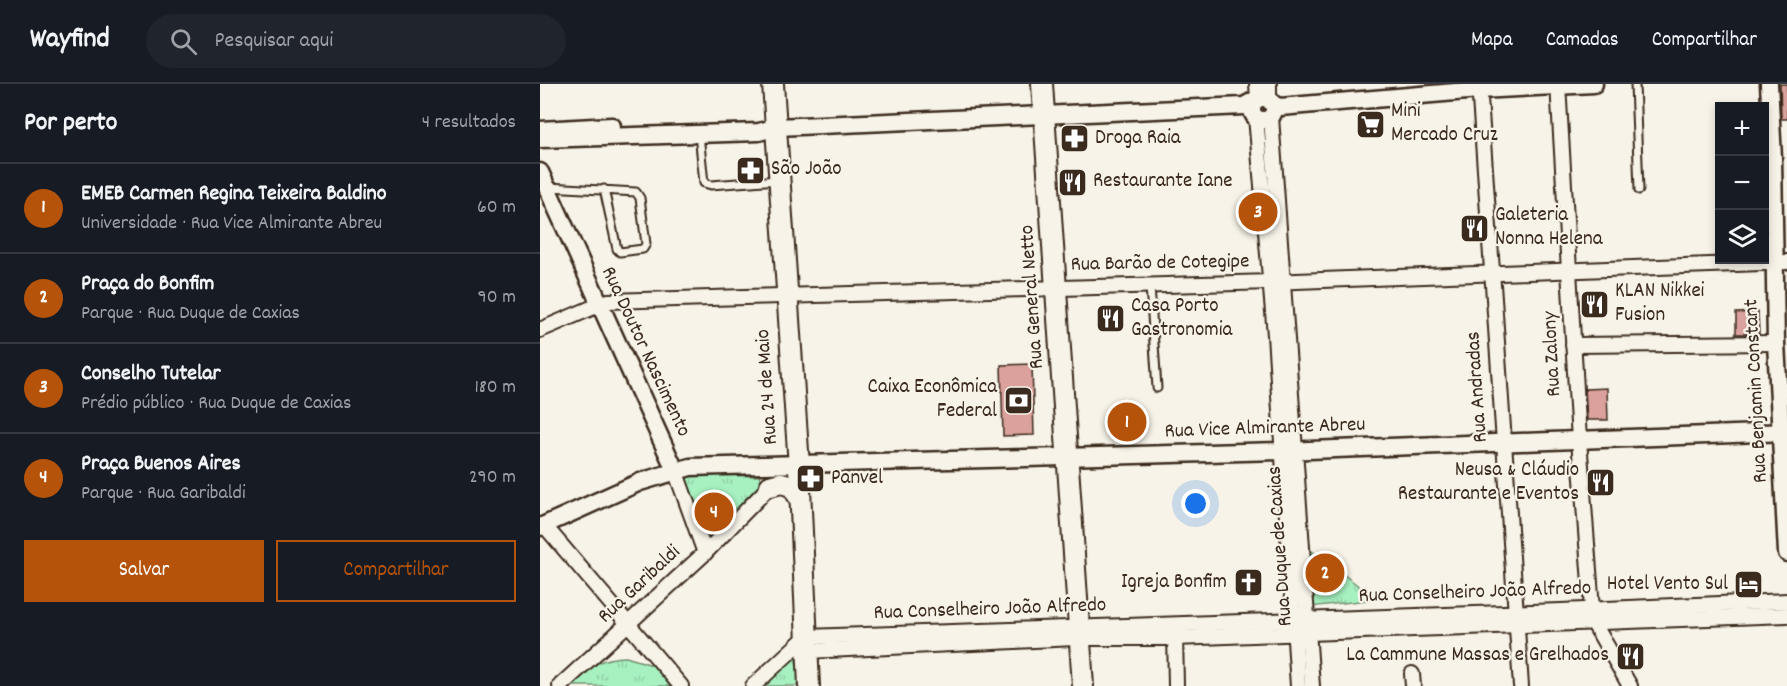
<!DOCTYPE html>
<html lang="pt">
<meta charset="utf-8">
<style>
body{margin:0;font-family:Dekko,sans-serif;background:#20242c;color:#f1f3f6}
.controls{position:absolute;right:18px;top:18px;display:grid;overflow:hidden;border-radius:0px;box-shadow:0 3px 9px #0003}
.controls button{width:54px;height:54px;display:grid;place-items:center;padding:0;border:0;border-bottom:2px solid #363941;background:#171b24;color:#f1f3f6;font:30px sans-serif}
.you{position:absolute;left:656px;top:420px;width:21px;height:21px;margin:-15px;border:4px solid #fff;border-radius:50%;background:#1a73e8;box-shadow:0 0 0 9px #1a73e833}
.badge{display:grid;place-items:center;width:39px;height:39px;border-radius:50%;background:#b45309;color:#fff;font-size:20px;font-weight:700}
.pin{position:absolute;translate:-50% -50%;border:3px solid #fff;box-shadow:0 2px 6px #0006}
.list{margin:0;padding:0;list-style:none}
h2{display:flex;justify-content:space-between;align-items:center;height:78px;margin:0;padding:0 24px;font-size:26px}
h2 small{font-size:20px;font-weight:400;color:#9ea1a6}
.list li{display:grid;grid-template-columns:39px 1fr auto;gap:18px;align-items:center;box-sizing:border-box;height:90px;padding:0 24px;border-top:2px solid #363941}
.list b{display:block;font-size:22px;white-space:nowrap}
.list p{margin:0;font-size:20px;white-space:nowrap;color:#9ea1a6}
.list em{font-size:20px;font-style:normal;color:#9ea1a6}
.actions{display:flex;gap:12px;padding:18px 24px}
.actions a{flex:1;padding:14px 0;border:2px solid #b45309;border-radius:0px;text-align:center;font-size:21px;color:#b45309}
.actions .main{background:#b45309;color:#fff}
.icon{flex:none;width:33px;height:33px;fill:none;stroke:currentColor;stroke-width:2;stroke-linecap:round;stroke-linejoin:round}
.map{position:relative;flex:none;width:1247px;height:602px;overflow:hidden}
header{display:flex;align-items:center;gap:36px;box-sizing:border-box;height:84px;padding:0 30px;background:#171b24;border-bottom:2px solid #363941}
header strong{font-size:28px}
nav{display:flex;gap:33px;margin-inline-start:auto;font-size:21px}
.search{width:420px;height:54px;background:#20242c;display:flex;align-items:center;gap:15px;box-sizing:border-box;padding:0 21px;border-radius:33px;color:#9ea1a6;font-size:22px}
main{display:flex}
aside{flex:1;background:#171b24}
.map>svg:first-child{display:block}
.park{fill:url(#park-tufts);stroke:#718e6f;stroke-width:1.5}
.building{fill:#dba19c;stroke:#3b2a1e;stroke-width:1.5}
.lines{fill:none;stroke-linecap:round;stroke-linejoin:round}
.service-casing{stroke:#3b2a1e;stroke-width:11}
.minor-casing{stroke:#3b2a1e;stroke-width:18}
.tertiary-casing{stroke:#3b2a1e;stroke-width:21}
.secondary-casing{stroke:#3b2a1e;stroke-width:24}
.service{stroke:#f7f3e8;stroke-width:7}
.minor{stroke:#f7f3e8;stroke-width:14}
.tertiary{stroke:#f7f3e8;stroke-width:16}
.secondary{stroke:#f7f3e8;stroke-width:20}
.labels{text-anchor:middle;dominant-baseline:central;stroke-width:4.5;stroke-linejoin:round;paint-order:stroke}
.poi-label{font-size:21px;fill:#3b2a1e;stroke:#f7f3e8;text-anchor:start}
.street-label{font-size:21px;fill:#3b2a1e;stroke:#f7f3e8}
</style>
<header>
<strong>Wayfind</strong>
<div class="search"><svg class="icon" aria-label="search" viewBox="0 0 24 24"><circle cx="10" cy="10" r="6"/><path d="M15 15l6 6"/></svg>Pesquisar aqui</div>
<nav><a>Mapa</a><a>Camadas</a><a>Compartilhar</a></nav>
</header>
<main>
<aside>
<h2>Por perto<small>4 resultados</small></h2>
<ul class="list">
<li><span class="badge">1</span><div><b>EMEB Carmen Regina Teixeira Baldino</b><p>Universidade · Rua Vice Almirante Abreu</p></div><em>60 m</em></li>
<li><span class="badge">2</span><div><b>Praça do Bonfim</b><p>Parque · Rua Duque de Caxias</p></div><em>90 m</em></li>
<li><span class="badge">3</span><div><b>Conselho Tutelar</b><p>Prédio público · Rua Duque de Caxias</p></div><em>180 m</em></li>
<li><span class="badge">4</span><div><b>Praça Buenos Aires</b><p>Parque · Rua Garibaldi</p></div><em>290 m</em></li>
</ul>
<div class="actions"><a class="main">Salvar</a><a>Compartilhar</a></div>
</aside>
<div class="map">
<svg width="1247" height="602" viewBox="0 0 1247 602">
<defs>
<pattern id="park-tufts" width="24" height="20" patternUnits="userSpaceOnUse" patternTransform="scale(1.5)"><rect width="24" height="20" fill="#a7f1c0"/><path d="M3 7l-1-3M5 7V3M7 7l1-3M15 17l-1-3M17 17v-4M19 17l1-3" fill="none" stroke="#91cfa5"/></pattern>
</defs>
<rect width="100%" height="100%" fill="#f7f3e8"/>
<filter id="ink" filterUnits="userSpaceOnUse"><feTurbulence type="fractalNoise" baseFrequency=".0167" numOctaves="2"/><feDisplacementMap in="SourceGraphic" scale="12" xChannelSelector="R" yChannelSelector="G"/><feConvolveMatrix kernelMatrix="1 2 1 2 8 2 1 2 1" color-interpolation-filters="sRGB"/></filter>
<g filter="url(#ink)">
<!-- park -->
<g class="park">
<polygon points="142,390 219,392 223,397 164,459"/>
<polygon points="768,464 836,515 770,523"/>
<path d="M86,573l26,8 22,21h-108c20,-16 33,-29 60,-29z"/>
<polygon points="256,573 260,602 218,602 251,575"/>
</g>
<!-- building -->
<g class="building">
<polygon points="1240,0 1247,0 1247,35 1241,35"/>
<polygon points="1218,228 1219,250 1196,250 1196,229"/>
<polygon points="492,280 494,351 463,352 461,281"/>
<polygon points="1067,304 1068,336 1047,336 1045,305"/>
</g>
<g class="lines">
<defs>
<g id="service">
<polyline points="1095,0 1099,106"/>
<polyline points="159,50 164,99 171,101 238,96"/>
<polyline points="9,103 96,108 100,114 106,160 103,165 80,168 77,165 64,105"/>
<polyline points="610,202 617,304"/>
</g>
<g id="minor">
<polyline points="717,0 718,14"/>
<polyline points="729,0 729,16"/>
<polyline points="939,0 981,602"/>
<polyline points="1018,0 1039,356 1053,538 1090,602"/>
<polyline points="716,33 735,251 758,602"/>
<polyline points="731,33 772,602"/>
<polyline points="0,246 68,217 731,198 1247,178"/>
<polyline points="1033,261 1236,259"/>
<polyline points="135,386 165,469"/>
<polyline points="4,441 141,602"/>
<polyline points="635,547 636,602"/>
<polyline points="267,567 535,554 635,554 1247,531"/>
<polyline points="872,590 873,602"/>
<polyline points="20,602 165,469 230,402"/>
<polyline points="213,602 266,553 1021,527 1247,517"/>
</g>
<g id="tertiary">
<polyline points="1229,0 1233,74 1236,259 1247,469"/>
<circle cx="723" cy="25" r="11"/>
<polyline points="732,20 740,23 939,6 1054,0"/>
<polyline points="0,46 72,42"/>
<polyline points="0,55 219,48 237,43 704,22 715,16"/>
<polyline points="0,88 135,386"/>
<polyline points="0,443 100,398 150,383 743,367 1247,348"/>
</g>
<g id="secondary">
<polyline points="233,0 259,382 269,602"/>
<polyline points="502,0 543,602"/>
<polyline points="230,402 241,399 252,402 260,415"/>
</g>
</defs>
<!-- service casing -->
<use href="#service" class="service-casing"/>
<!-- minor casing -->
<use href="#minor" class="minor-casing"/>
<!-- tertiary casing -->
<use href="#tertiary" class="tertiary-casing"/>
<!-- secondary casing -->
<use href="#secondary" class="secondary-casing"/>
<!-- service -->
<use href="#service" class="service"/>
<!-- minor -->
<use href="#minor" class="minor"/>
<!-- tertiary -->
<use href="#tertiary" class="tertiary"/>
<!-- secondary -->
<use href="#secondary" class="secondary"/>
</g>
</g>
<!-- icons -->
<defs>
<symbol id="supermarket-square" viewBox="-11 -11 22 22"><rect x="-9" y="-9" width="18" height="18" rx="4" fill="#3b2a1e" stroke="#f7f3e8"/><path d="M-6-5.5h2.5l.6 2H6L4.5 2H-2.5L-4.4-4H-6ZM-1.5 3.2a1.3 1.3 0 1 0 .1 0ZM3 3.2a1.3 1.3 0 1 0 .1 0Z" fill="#fff"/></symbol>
<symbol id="pharmacy-square" viewBox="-11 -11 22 22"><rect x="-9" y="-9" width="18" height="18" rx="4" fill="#3b2a1e" stroke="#f7f3e8"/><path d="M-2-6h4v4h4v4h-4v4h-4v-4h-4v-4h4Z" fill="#fff"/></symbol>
<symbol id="restaurant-square" viewBox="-11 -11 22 22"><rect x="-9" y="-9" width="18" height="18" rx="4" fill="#3b2a1e" stroke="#f7f3e8"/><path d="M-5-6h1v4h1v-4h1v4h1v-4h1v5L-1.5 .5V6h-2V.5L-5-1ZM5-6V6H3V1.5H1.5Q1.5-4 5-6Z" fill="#fff"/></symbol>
<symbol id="bank-square" viewBox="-11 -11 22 22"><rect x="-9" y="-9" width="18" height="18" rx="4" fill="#3b2a1e" stroke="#f7f3e8"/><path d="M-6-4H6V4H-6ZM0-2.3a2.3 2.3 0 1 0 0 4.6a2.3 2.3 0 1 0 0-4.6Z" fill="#fff"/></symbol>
<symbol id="church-square" viewBox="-11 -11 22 22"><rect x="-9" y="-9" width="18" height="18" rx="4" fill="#3b2a1e" stroke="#f7f3e8"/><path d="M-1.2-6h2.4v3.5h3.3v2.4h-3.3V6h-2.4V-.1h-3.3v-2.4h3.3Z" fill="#fff"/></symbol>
<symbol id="hotel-square" viewBox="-11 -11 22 22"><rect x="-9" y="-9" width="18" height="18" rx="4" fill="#3b2a1e" stroke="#f7f3e8"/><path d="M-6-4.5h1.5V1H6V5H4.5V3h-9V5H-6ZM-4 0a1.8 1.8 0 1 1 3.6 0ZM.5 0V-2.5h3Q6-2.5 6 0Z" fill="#fff"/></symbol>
</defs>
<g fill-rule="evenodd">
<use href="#supermarket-square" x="814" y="24" width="33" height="33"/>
<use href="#pharmacy-square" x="518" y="38" width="33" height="33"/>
<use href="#pharmacy-square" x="194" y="70" width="33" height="33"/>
<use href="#restaurant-square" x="516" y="82" width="33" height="33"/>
<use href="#restaurant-square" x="918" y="128" width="33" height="33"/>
<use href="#restaurant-square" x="1038" y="204" width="33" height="33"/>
<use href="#restaurant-square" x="554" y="218" width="33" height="33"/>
<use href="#bank-square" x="462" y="300" width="33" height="33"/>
<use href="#pharmacy-square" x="254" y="378" width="33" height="33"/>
<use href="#restaurant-square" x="1044" y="382" width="33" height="33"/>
<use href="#church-square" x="692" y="482" width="33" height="33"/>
<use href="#hotel-square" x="1192" y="484" width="33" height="33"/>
<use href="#restaurant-square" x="1074" y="556" width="33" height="33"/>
</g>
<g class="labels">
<!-- poi labels -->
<g class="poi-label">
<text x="851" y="28">Mini<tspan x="851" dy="24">Mercado Cruz</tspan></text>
<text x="555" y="55">Droga Raia</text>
<text x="231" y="86">São João</text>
<text x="553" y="98">Restaurante Iane</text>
<text x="955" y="132">Galeteria<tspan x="955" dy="24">Nonna Helena</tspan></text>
<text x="1075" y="208">KLAN Nikkei<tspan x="1075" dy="24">Fusion</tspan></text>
<text x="591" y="223">Casa Porto<tspan x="591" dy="24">Gastronomia</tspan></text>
<text x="457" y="304" text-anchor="end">Caixa Econômica<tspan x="457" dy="24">Federal</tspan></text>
<text x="1039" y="387" text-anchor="end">Neusa &amp; Cláudio<tspan x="1039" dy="24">Restaurante e Eventos</tspan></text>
<text x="291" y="395">Panvel</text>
<text x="687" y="499" text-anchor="end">Igreja Bonfim</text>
<text x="1188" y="501" text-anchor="end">Hotel Vento Sul</text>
<text x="1069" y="572" text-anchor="end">La Cammune Massas e Grelhados</text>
</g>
<!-- street labels -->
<g class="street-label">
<text transform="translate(620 180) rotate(-1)">Rua Barão de Cotegipe</text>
<text transform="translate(493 213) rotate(-94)">Rua General Netto</text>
<text transform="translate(105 268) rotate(65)">Rua Doutor Nascimento</text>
<text transform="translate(1013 270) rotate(-93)">Rua Zalony</text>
<text transform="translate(228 303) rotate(-94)">Rua 24 de Maio</text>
<text transform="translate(938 303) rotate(-94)">Rua Andradas</text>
<text transform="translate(1217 307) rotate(-93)">Rua Benjamin Constant</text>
<text transform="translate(725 345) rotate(-2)">Rua Vice Almirante Abreu</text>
<text transform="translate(741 462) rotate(-94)">Rua Duque de Caxias</text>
<text transform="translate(100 501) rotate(-43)">Rua Garibaldi</text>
<text transform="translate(935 509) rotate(-2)">Rua Conselheiro João Alfredo</text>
<text transform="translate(450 526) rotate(-2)">Rua Conselheiro João Alfredo</text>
</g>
</g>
</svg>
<div class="controls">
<button>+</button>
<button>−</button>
<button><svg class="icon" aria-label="layers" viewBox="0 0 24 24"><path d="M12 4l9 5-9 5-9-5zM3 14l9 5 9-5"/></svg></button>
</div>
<div class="you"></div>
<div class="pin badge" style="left:587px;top:338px">1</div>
<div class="pin badge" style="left:785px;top:489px">2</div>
<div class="pin badge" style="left:718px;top:128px">3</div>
<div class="pin badge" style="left:174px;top:428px">4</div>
</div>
</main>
